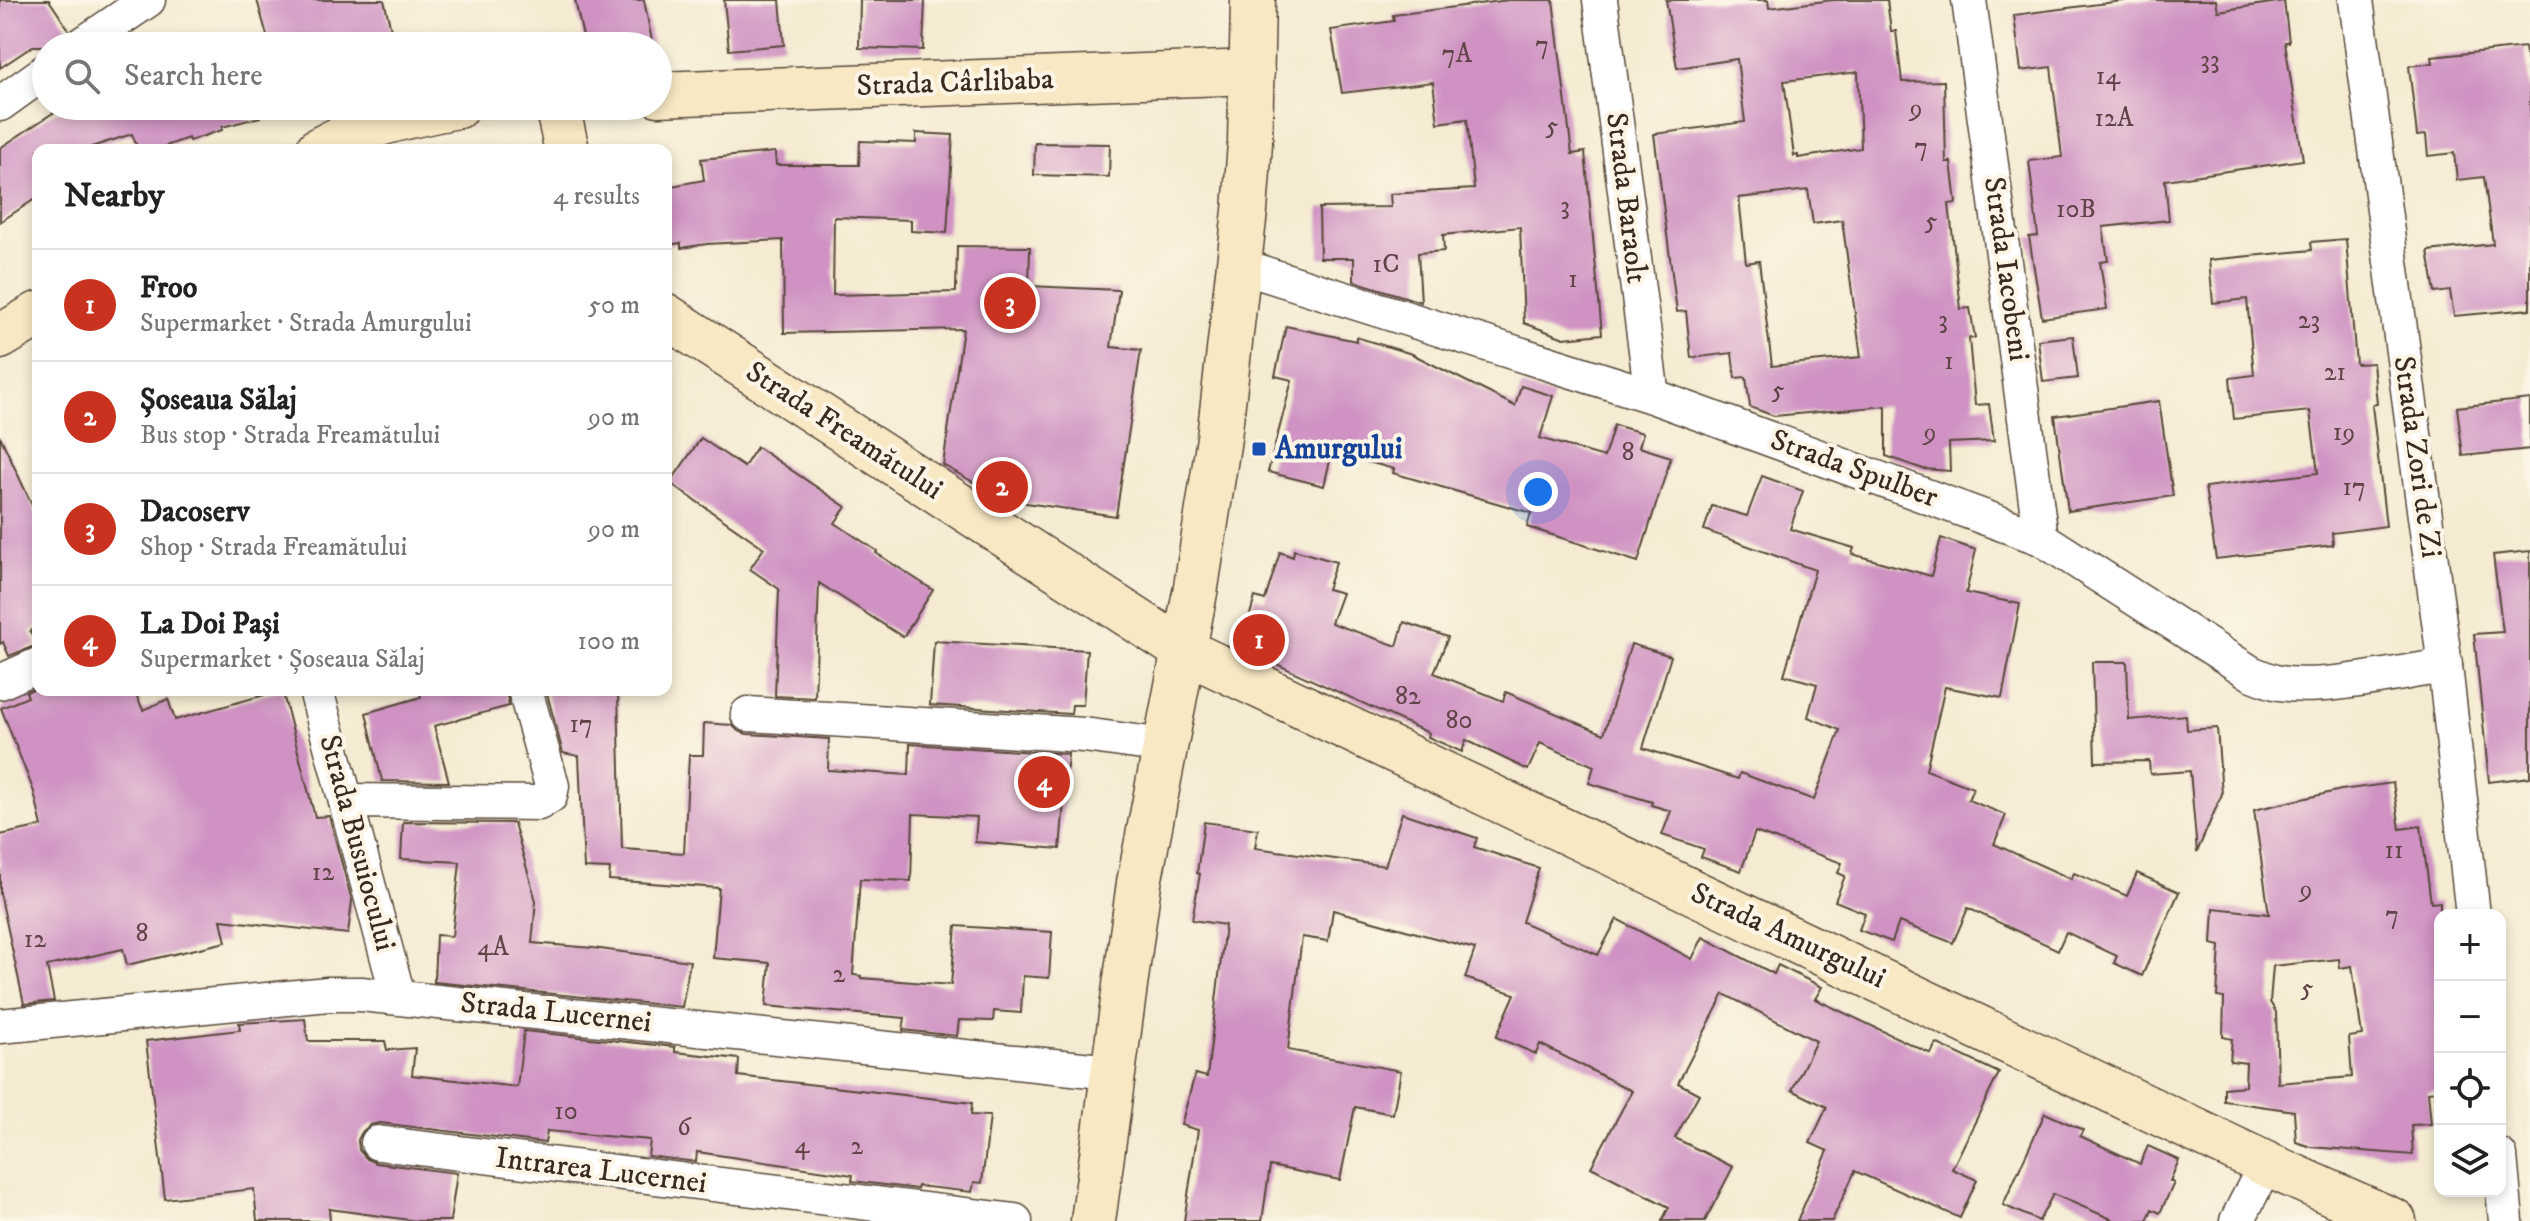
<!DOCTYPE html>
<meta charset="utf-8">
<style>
body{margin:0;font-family:"IM FELL DW Pica",serif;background:#f2f2f2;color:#222}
.controls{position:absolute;right:24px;bottom:24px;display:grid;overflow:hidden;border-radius:16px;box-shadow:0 4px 12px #0003}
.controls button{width:72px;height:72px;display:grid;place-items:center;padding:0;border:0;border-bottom:2px solid #e0e0e0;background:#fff;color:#222;font:40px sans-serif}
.you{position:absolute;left:1538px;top:492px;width:28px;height:28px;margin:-20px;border:6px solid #fff;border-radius:50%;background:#1a73e8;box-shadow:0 0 0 12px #1a73e833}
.badge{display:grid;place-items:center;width:52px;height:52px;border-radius:50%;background:#c8321e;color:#fff;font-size:26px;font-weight:700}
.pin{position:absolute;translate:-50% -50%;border:4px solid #fff;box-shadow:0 2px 8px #0006}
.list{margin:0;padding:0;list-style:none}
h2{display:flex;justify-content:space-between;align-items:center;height:104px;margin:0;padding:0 32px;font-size:34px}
h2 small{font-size:26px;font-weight:400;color:#767676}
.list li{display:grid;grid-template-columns:52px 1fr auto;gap:24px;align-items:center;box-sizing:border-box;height:112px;padding:0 32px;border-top:2px solid #e0e0e0}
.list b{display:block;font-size:30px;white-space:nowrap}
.list p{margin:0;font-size:26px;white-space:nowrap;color:#767676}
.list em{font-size:26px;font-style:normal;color:#767676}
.icon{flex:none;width:44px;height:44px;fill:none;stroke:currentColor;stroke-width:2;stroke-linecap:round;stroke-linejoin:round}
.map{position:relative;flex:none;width:2530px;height:1221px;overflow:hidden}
.search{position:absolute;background:#fff;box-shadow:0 4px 12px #0003;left:32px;top:32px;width:640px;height:88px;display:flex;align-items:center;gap:20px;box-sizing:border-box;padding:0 28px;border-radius:44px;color:#767676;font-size:30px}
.panel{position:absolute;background:#fff;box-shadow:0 4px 12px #0003;left:32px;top:144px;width:640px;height:552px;border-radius:16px}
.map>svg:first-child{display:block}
.building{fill:#cf92c2;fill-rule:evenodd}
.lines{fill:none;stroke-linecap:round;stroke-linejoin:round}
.street-casing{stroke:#574739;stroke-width:37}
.secondary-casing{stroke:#574739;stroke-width:47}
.street{stroke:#fff;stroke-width:34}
.secondary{stroke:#f8e8c3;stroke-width:44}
.transit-dot{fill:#1a4fb4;stroke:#fcf5e5;stroke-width:3}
.labels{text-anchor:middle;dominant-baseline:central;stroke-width:8;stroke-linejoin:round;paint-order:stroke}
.number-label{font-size:26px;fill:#604447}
.street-label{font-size:30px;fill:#3b2a1e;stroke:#fcf5e5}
.transit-label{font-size:30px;font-weight:bold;fill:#164399;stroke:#fcf5e5;text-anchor:start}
</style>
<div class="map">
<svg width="2530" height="1221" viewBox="0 0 2530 1221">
<rect width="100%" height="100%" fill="#fcf5e5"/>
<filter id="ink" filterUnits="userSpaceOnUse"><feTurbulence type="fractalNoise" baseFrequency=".0125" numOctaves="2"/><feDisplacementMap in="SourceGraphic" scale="16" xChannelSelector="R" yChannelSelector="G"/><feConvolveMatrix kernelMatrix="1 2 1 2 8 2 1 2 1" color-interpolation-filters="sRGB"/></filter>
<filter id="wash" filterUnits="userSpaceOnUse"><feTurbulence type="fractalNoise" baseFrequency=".006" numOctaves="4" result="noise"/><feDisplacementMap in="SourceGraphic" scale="32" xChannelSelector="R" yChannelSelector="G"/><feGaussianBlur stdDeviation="1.8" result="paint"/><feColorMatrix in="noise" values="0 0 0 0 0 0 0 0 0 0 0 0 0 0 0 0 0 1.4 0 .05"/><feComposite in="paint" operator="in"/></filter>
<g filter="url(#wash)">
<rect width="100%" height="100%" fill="#f4ebd2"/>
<g id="blocks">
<!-- building -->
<g class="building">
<polygon points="0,0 49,0 69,30 62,37 60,46 33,46 0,68"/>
<polygon points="257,0 384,0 395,46 270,46"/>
<polygon points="575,0 644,0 653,46 585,46"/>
<polygon points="724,0 780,0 784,45 729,50"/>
<polygon points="860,0 925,0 923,50 859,48"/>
<polygon points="1509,0 1553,0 1572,154 1585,152 1602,334 1564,338 1524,323 1520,227 1443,235 1444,251 1418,253 1421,302 1354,281 1354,258 1320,258 1319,208 1391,207 1390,194 1474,189 1467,119 1438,123 1433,82 1342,93 1331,30 1394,21 1393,15"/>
<path d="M1666,0h102l1,8 64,-8h54l4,31h5l6,51 42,-1 2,81h5l5,41 -7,1 12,105 9,-1 5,30h-6l6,67 14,-1 5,37 -45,2 1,28 -27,-2 -37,-13v-50l-112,10 -24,-9 -4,-30 -11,1 -3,-25 -41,5 -5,-47 -9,1 -23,-178 91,-12 -8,-63 -60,9zM1858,72l3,76 -63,10v-3l-4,1 -10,-75zM1808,190l5,34 29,-4 19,137 -89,9 -13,-105 -13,2 -7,-65z"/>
<polygon points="2130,0 2216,0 2218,11 2284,1 2289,42 2285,42 2303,160 2165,180 2169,220 2103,227 2108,261 2100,262 2107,309 2042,318 2029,237 2038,236 2029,161 2062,157 2051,67 2021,71 2014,15"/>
<polygon points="2525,47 2530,91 2530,309 2454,316 2450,291 2435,293 2428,251 2493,244 2484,177 2457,180 2454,153 2428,156 2426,135 2417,136 2409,66 2433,63 2432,57"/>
<polygon points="74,106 257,106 260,117 222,127 222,130 189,141 188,138 155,150 138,150 132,134 82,150 38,150 38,197 0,222 0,148 53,113"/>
<polygon points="916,133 953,135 947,233 911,231 911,220 834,217 833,295 956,292 957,246 1030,247 1029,286 1119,290 1111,347 1141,350 1116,516 1005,500 943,465 963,329 784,333 783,240 707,244 681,248 681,243 666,245 666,187 704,180 701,159 775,152 776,165 859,165 860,141 916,143"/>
<polygon points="1035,143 1110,144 1109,177 1034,175"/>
<polygon points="2346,239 2356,364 2373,363 2377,404 2372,405 2386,526 2332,533 2333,545 2216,559 2205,487 2318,473 2310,411 2234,419 2230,378 2254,375 2247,299 2213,303 2209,260 2312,250 2311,242"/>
<polygon points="1286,326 1356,341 1356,337 1412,354 1515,406 1521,386 1553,396 1540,438 1604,457 1614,425 1643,433 1639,447 1671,457 1638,562 1527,527 1531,513 1393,473 1394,469 1332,452 1324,486 1268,472 1292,380 1275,376"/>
<polygon points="2073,336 2078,378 2043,382 2038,340"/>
<polygon points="2530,399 2530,449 2463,456 2457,407"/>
<polygon points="2159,401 2173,496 2068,511 2055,416"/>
<polygon points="0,436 38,518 38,627 30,631 37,645 9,656 3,642 0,644"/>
<polygon points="701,438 744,467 757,447 846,507 835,523 877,551 876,553 933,590 903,637 819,583 815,698 775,696 779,589 750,569 764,548 670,483"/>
<polygon points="1762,476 1803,491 1790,529 1854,548 1852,554 1931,576 1941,538 1976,550 1966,593 2020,604 2002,698 1945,687 1926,770 1973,788 1968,800 2006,815 1994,844 2071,879 2074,873 2127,896 2137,873 2179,892 2142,976 2114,963 2117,956 2066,932 2058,950 1968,908 1953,943 1899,922 1892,942 1859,930 1865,913 1835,901 1845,876 1838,873 1842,863 1755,832 1741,871 1701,857 1704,849 1662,835 1671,811 1651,805 1652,802 1589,783 1594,766 1540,743 1528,770 1466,740 1462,752 1428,737 1429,733 1250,652 1245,632 1255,597 1265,600 1280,552 1293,557 1294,550 1336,562 1327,589 1342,593 1331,623 1397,646 1404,622 1448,637 1434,673 1503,701 1506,692 1604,734 1631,644 1671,656 1643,748 1738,779 1740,773 1814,800 1840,730 1808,717 1817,684 1784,675 1815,570 1704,530 1712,506 1747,516"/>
<polygon points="2530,551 2530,777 2489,782 2474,634 2503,632 2493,555"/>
<polygon points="934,641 1087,650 1083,705 1072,705 1071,714 930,705"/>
<polygon points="2092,662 2127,662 2129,720 2186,715 2187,730 2217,728 2222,794 2197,852 2190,771 2150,774 2149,761 2095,762"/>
<polygon points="38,687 38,690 134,690 143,710 168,699 175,720 282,690 315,817 329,816 352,901 348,934 221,920 226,942 127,965 123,949 47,966 54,1001 24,1004 0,893 0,835 42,826 34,792 1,708 28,697 26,692"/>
<polygon points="419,690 506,690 509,706 434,726 449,782 382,781 366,713 421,697"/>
<polygon points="546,690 618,690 622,849 684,853 689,755 703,755 704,723 732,725 738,731 747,734 829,739 828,770 909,775 910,744 1068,754 1060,849 975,842 977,817 913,814 911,881 860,879 853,975 861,976 861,978 951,985 956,926 1052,932 1049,978 1023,976 1021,1013 994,1011 993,1021 959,1020 957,1036 903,1030 905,1018 766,1006 770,963 713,958 719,888 609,880 610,869 584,868 579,756 563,753"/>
<path d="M2393,783l7,46 21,-3 10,77 9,-1v188l-12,2 3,32 -20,1 2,30 -102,-8 -15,-5 -2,-31 -70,-10v-13l21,-2 1,-23 -16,-2 2,-22 -9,-2 1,-39 -7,-1 3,-51 -8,-2 2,-36 55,6 -15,-104 87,-20zM2339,959l1,9 12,-2 10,69 -13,2 3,40 -74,6 -2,-71 -6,-10 3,-36z"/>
<polygon points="1402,813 1477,838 1474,847 1539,868 1522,922 1598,955 1617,919 1692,959 1703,937 1774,974 1778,965 1822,987 1815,999 1931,1054 1936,1043 1999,1073 1952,1169 1977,1180 1960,1218 1855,1171 1832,1221 1797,1221 1828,1151 1810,1143 1827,1107 1792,1090 1816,1041 1724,994 1678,1083 1699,1094 1675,1138 1733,1167 1705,1221 1662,1221 1669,1207 1591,1167 1632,1091 1540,1044 1536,1054 1496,1037 1515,994 1465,978 1475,949 1333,910 1328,941 1302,937 1288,1050 1401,1071 1393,1114 1355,1107 1340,1180 1270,1166 1262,1221 1184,1221 1198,1130 1181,1125 1195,1074 1207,1077 1225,925 1192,920 1200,874 1197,873 1204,822 1258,829 1255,848 1385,866"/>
<polygon points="403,822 514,823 536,901 532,943 593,948 690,961 682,1007 434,982 436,935 452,936 460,862 401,859"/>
<polygon points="305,1019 308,1041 385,1041 387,1050 415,1048 412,1075 517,1087 524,1031 675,1047 675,1052 739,1059 738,1076 972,1103 971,1115 990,1116 982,1183 974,1182 972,1192 918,1186 917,1189 852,1181 853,1175 711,1154 697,1152 696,1162 648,1156 650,1140 547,1131 545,1143 380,1123 370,1125 362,1132 358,1140 359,1150 367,1159 376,1163 457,1173 450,1221 417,1221 329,1209 330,1221 257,1221 254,1189 165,1199 146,1041 240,1030 239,1023"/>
<polygon points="2045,1113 2083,1130 2080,1136 2140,1164 2148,1146 2179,1160 2170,1181 2174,1183 2160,1213 2152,1209 2147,1221 2116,1221 2053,1194 2039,1221 2003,1205"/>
</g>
</g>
</g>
<g filter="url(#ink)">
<use href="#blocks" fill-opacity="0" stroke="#574739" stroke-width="2"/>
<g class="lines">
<defs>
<g id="street">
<polyline points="1600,0 1652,396"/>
<polyline points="1969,0 2041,538"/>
<polyline points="2356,0 2445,666 2473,915"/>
<polyline points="80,46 148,0"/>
<polyline points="0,104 46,71"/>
<path d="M1240,266l412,130 389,142 210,135c8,3 16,7 24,9 42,10 126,-10 170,-16"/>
<polyline points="0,682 38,665"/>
<polyline points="316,690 398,996"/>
<polyline points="748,714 1084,735 1165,746"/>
<polyline points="346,801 539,803 550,796 552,786 525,690"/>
<polyline points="0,1026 328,994 361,994 1111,1072"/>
<polyline points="378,1143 1015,1221"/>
<polyline points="2500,1156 2506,1221"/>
<polyline points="2237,1221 2266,1164"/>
</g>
<g id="secondary">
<polyline points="658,94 1252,72"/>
<polyline points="557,106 567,150"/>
<path d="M318,150c44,-25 91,-35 140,-44"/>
<polyline points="666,316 1183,650 2266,1164 2394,1221"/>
<polyline points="0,337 38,314"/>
<polyline points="1093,1221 1139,883 1196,587 1219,438 1245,211 1250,143 1253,0"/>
</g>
</defs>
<!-- street casing -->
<use href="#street" class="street-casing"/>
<!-- secondary casing -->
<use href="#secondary" class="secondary-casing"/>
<!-- street -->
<use href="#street" class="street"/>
<!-- secondary -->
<use href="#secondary" class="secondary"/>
</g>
</g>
<!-- markers -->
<rect class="transit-dot" x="1251" y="441" width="16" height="16" rx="4"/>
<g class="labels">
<!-- number labels -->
<g class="number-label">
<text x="1542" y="45">7</text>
<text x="1457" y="54">7A</text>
<text x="2210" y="60">33</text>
<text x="2108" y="76">14</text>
<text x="1916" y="108">9</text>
<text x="2114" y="118">12A</text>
<text x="1552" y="126">5</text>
<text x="1921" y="147">7</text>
<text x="1565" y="206">3</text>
<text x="2076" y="209">10B</text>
<text x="1931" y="221">5</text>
<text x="1386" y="264">1C</text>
<text x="1573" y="279">1</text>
<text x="1943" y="320">3</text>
<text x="2309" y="320">23</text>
<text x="1949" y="361">1</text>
<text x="2335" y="372">21</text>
<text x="1778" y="390">5</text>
<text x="1930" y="432">9</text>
<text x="2344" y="432">19</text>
<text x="1628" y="452">8</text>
<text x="2354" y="487">17</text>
<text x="1408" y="696">82</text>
<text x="1459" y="720">80</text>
<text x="581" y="724">17</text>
<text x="2394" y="850">11</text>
<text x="323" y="872">12</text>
<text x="2306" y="889">9</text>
<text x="2392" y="915">7</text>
<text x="142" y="933">8</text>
<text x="35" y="939">12</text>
<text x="493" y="947">4A</text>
<text x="839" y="974">2</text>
<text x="2307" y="988">5</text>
<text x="566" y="1111">10</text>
<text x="684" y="1127">6</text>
<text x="802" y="1145">4</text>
<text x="857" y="1146">2</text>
</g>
<!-- street labels -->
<g class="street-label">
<text transform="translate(955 83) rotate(-2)">Strada Cârlibaba</text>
<text transform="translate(1626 198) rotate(83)">Strada Baraolt</text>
<text transform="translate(2006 269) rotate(82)">Strada Iacobeni</text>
<text transform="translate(844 431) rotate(33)">Strada Freamătului</text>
<text transform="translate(2417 457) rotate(82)">Strada Zori de Zi</text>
<text transform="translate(1854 469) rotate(20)">Strada Spulber</text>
<text transform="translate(357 843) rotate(75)">Strada Busuiocului</text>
<text transform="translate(1788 936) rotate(25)">Strada Amurgului</text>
<text transform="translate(556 1013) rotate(6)">Strada Lucernei</text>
<text transform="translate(601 1171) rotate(7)">Intrarea Lucernei</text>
</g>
<!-- transit labels -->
<g class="transit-label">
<text x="1275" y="449">Amurgului</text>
</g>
</g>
</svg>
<div class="controls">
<button>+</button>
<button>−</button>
<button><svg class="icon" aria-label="locate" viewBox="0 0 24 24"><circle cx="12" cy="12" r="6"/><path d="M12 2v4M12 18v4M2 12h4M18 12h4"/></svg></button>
<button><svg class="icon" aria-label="layers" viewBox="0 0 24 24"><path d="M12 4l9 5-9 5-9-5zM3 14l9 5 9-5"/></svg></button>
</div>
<div class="you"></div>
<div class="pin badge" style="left:1259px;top:640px">1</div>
<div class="pin badge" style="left:1002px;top:487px">2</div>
<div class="pin badge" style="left:1010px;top:303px">3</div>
<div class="pin badge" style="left:1044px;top:782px">4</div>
<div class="search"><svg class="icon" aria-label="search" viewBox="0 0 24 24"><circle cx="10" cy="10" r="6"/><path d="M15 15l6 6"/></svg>Search here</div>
<section class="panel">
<h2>Nearby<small>4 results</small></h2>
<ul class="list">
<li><span class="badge">1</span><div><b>Froo</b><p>Supermarket · Strada Amurgului</p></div><em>50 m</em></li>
<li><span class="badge">2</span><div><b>Șoseaua Sălaj</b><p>Bus stop · Strada Freamătului</p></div><em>90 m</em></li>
<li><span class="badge">3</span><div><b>Dacoserv</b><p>Shop · Strada Freamătului</p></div><em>90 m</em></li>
<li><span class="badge">4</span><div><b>La Doi Pași</b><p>Supermarket · Șoseaua Sălaj</p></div><em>100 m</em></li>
</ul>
</section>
</div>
